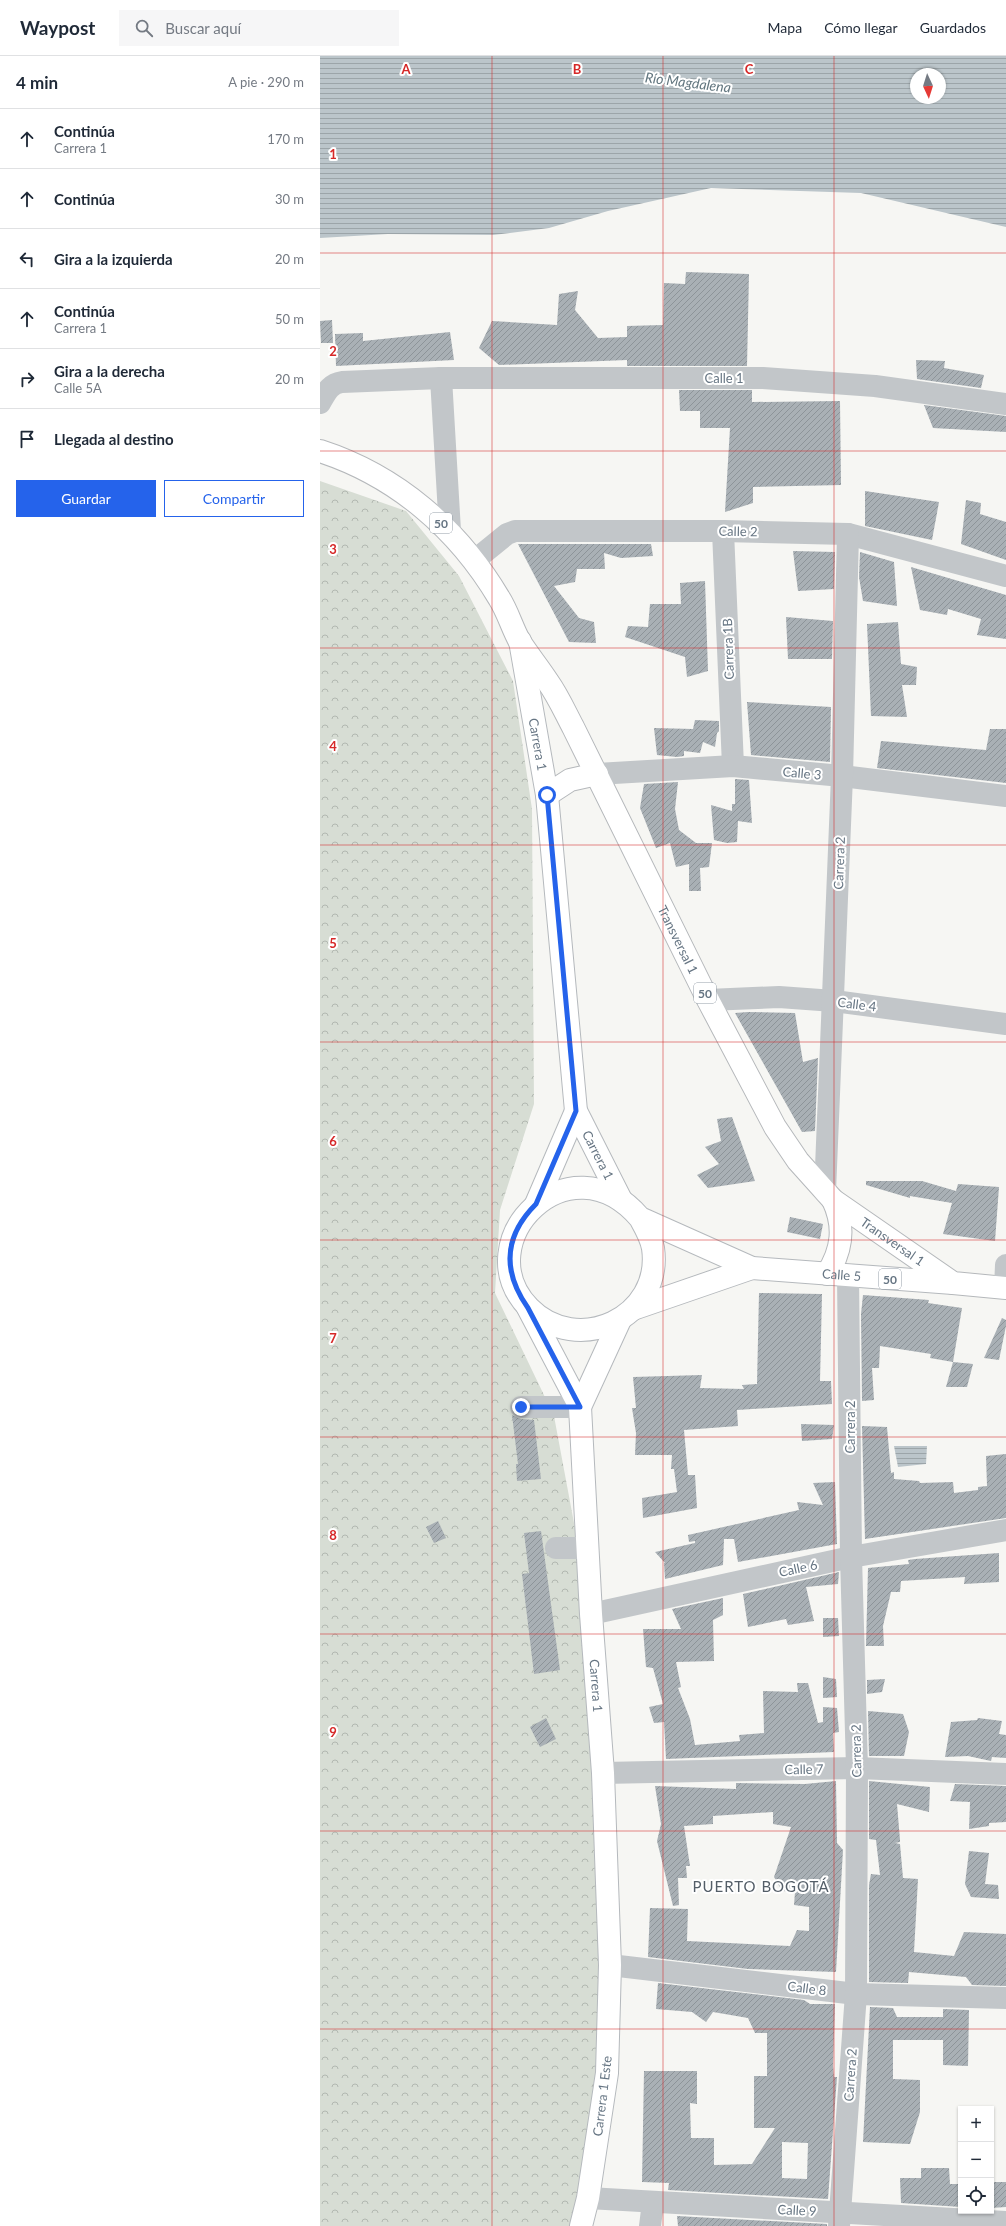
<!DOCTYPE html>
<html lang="es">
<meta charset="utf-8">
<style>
body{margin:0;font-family:Lato,sans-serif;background:#f6f6f7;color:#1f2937}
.controls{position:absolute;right:12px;bottom:12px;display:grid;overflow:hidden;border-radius:0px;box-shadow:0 1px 3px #0004}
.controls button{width:36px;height:36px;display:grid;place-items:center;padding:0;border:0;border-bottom:1px solid #e0e1e3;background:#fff;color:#1f2937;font:20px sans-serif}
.compass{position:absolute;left:590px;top:12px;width:36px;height:36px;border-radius:50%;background:#fff;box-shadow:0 1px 3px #0004;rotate:176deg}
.stop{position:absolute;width:12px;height:12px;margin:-9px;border:3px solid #2563eb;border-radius:50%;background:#fff}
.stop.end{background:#2563eb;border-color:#fff;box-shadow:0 1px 4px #0008}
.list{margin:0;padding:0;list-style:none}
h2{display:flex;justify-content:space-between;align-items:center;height:52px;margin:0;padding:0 16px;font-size:17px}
h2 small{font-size:13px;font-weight:400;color:#747a83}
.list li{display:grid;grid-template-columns:26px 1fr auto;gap:12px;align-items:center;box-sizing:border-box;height:60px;padding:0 16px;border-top:1px solid #e0e1e3}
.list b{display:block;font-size:15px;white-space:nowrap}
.list p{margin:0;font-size:13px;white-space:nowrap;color:#747a83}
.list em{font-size:13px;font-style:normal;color:#747a83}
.actions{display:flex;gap:8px;padding:12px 16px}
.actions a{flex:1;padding:9px 0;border:1px solid #2563eb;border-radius:0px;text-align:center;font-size:14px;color:#2563eb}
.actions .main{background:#2563eb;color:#fff}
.icon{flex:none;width:22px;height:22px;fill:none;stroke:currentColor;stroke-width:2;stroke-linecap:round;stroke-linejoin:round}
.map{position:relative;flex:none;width:686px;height:2170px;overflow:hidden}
header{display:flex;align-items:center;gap:24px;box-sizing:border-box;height:56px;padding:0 20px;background:#fff;border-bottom:1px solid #e0e1e3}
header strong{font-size:19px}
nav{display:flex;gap:22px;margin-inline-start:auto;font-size:14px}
.search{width:280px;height:36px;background:#f6f6f7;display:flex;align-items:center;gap:10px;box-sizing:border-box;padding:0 14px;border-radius:0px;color:#747a83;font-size:15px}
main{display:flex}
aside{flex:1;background:#fff}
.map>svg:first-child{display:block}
.forest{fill:url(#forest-crowns)}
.water{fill:url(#water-rules);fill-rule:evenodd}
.building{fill:url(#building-hatch);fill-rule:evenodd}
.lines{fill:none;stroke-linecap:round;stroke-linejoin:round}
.major-casing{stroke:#b5b9bd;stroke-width:24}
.highway-casing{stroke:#b5b8bb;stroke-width:24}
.minor{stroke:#c2c6c9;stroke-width:22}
.major{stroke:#fff;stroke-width:22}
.highway{stroke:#fff;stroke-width:22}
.route{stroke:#2563eb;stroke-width:5}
.grid{fill:none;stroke:#d62828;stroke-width:1;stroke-opacity:0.55}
.labels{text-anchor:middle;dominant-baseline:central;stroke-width:4;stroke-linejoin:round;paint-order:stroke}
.shield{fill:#fff;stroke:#949ea8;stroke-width:1}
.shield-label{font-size:12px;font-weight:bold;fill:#667583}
.street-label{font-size:13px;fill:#667583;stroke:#fff}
.water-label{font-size:14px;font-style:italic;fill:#62767f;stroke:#fff}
.quarter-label{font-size:15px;letter-spacing:1px;fill:#545e68;stroke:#fff}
.grid-label{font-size:13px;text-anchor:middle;font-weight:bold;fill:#d62828;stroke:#fff;stroke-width:4;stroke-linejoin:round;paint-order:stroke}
</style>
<header>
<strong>Waypost</strong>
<div class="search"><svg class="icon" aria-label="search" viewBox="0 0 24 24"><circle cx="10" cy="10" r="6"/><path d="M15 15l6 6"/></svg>Buscar aquí</div>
<nav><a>Mapa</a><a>Cómo llegar</a><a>Guardados</a></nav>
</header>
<main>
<aside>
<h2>4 min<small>A pie · 290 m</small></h2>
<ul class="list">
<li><svg class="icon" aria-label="ahead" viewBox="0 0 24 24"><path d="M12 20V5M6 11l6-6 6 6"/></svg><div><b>Continúa</b><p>Carrera 1</p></div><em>170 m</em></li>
<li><svg class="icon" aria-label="ahead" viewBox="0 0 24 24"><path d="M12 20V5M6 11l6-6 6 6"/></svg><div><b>Continúa</b></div><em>30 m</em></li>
<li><svg class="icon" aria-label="left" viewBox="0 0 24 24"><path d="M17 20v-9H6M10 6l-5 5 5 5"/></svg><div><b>Gira a la izquierda</b></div><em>20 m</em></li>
<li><svg class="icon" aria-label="ahead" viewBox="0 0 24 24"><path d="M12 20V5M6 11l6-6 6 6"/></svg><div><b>Continúa</b><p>Carrera 1</p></div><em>50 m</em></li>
<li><svg class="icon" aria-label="right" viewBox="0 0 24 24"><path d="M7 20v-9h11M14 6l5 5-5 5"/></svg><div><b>Gira a la derecha</b><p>Calle 5A</p></div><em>20 m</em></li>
<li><svg class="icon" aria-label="arrive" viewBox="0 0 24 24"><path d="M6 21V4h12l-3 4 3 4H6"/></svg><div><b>Llegada al destino</b></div></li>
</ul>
<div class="actions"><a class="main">Guardar</a><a>Compartir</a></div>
</aside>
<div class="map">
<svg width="686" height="2170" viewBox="0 0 686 2170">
<defs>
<pattern id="forest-crowns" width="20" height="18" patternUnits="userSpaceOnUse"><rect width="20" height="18" fill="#d7ddd4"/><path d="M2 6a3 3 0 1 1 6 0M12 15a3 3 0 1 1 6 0" fill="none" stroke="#b2b8b1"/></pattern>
<pattern id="water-rules" width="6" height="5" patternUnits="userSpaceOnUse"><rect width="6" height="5" fill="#bbc5ca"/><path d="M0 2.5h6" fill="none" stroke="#9ca5a9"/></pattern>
<pattern id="building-hatch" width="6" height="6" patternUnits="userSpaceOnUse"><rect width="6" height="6" fill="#a9b0b5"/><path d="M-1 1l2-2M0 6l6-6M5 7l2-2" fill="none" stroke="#8d9499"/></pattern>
</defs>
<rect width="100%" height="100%" fill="#f6f6f3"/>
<!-- forest -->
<polygon class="forest" points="0,425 86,455 139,520 193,625 212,753 214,1048 180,1154 175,1237 234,1360 271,1558 290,1909 261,2170 0,2170"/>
<!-- water -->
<g class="water">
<path d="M0,0h686v171l-145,-34 -150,-5 -103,23 -59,17 -56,7 -105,-1 -68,4zM596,18h24v24h-24z"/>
<polygon points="574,1390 607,1390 606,1408 578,1411"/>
</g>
<!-- building -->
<g class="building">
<polygon points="366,216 429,218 427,310 307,310 307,304 179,309 159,292 172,265 237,269 239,238 258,235 255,254 278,282 307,281 307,270 343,269 344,227 365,228"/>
<polygon points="12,264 13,287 1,287 0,265"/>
<polygon points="130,276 134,304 16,310 15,278 43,277 43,285"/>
<polygon points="596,304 625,305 624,312 664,319 661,332 597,323"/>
<polygon points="359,334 432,334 432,346 520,345 521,429 433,431 433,447 405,456 410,372 380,372 380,355 360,355"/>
<polygon points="604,349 686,360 686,376 613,372"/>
<polygon points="545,435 619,446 612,484 545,470"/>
<polygon points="646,444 661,447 660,458 686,466 686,504 641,488"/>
<polygon points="198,488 331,488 333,500 301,502 284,497 285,513 257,513 255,526 234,530 259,562 274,566 276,587 249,586"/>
<polygon points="473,495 515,496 514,533 478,535"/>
<polygon points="540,496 574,506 577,550 543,545 539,521"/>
<polygon points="591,511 686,539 686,583 657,579 661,563 628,553 627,559 600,554"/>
<polygon points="385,525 388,615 367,621 365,601 305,581 308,570 328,571 330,548 361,548 360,527"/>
<polygon points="466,561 513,565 512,603 468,603"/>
<polygon points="578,566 581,608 597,611 596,629 582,629 587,661 551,660 547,568"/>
<polygon points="427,646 511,651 510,706 431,699"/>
<polygon points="375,664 399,665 399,675 397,677 395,691 383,686 380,697 364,695 364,700 357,701 337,699 334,672 373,673"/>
<polygon points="670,673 686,673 686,727 557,712 561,685 666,694"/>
<polygon points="415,723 429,724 432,767 418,765 417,786 407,787 394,784 391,749 412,755 412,748 415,748"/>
<polygon points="358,726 355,753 359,774 376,787 392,787 389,811 380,812 381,835 369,835 369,808 356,811 350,787 336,792 320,752 324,728"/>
<polygon points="428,956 475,957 483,1006 498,1002 495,1075 482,1076 415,957"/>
<polygon points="412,1061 435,1125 388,1132 377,1119 399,1108 385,1091 401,1085 397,1063"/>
<polygon points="546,1125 602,1125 636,1135 638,1128 679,1131 675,1185 623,1178 632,1147 590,1140 590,1142 546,1129"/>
<polygon points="470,1161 503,1168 500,1183 467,1176"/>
<polygon points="439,1237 502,1238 500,1325 511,1325 512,1348 417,1354 418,1370 364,1374 368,1419 375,1419 377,1452 323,1462 322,1442 357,1436 354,1413 351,1413 352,1399 315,1399 316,1377 312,1352 316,1352 313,1321 382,1319 380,1332 424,1333 422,1329 437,1328"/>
<polygon points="543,1239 609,1244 608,1247 642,1252 633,1306 610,1302 611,1298 560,1290 559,1312 552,1312 554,1344 542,1345 541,1258"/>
<polygon points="682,1262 686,1264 686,1270 679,1304 664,1302"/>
<polygon points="633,1306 653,1308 647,1331 626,1331"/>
<polygon points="192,1359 201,1363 214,1364 221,1423 197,1425 196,1408 198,1408"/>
<polygon points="481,1368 514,1369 512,1383 482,1385"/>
<polygon points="542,1370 567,1371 571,1417 574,1416 574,1423 599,1425 600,1427 633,1426 634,1437 658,1434 658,1431 667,1430 666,1400 686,1398 686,1462 545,1483"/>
<polygon points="515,1426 517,1488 418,1506 414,1483 404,1483 403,1509 345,1523 344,1507 345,1507 335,1496 375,1487 375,1485 369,1486 368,1479 479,1454 477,1446 503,1449 493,1427"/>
<polygon points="118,1465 126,1482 114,1487 106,1471"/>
<polygon points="221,1475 240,1614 214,1618 202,1518 209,1517 204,1477"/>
<polygon points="679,1497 679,1526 644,1528 645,1521 581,1525 580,1536 571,1536 563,1570 564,1590 546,1590 548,1512 589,1508 588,1504 595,1503"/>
<polygon points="519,1516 518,1528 486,1531 494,1565 468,1569 466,1563 428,1571 423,1538"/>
<polygon points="403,1542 403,1559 393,1564 394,1605 356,1606 361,1631 358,1632 370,1663 375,1689 420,1685 419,1679 444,1677 443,1635 478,1636 477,1627 488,1627 498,1667 503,1666 503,1651 517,1652 519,1676 513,1677 514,1696 346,1703 344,1666 334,1667 329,1651 343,1648 333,1612 326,1611 323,1573 361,1573 352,1553"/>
<polygon points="503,1562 518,1562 519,1580 503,1581"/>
<polygon points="503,1621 516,1623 517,1641 503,1642"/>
<polygon points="565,1623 562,1636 547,1638 547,1624"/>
<polygon points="548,1655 583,1658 589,1676 584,1700 549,1700"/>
<polygon points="226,1662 236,1683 220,1691 210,1671"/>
<polygon points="658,1662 682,1665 679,1678 686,1679 686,1702 672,1701 671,1705 648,1700 625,1701 631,1666 657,1664"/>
<polygon points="516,1725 517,1787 523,1794 516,1916 428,1913 328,1901 330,1852 368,1853 367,1885 470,1890 477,1874 489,1875 489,1851 474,1849 475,1836 462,1835 454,1821 471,1771 453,1768 453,1756 393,1760 393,1768 364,1770 370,1810 366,1810 367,1822 358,1822 359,1849 353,1850 337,1785 341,1768 335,1730 416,1733 416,1727 485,1728"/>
<polygon points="549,1725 610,1731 609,1756 577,1748 580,1784 580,1786 575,1787 580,1788 583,1822 598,1823 594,1896 634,1900 644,1876 686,1878 686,1930 652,1929 646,1921 589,1916 588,1927 549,1926 549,1829 551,1818 560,1819 556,1784 549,1783"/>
<polygon points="635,1728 686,1730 686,1766 669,1767 669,1770 649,1773 650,1746 630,1745"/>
<polygon points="649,1795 669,1797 665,1828 678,1829 679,1843 651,1841 645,1828"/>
<path d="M338,1927l146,17 6,4h25l-2,62 1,11h3l-9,122 -160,-9 1,-7 -27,-1 2,-111h53v33l-7,-1 1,35h23v27l38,-1 23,-36h-21v-52h13v-43h-12l-7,-15 -35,-6 -7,10 -14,-10 -36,-3zM462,2086l26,1 -1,36 -25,-1z"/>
<polygon points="550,1951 573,1952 577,1961 623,1961 623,1953 649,1954 648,2010 623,2009 623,1984 573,1984 573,2023 600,2024 600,2056 590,2088 543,2086"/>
<polygon points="601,2112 629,2112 630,2128 641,2128 641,2151 581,2147 580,2122 601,2122"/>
<polygon points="671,2126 686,2126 686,2151 671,2152"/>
<polygon points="357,2160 507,2168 507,2170 358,2170"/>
</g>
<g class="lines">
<defs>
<g id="major">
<path id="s1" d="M200,585l27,154 29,316 45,89"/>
<polyline points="216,1148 256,1055"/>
<path id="s2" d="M320,1162c5,9 11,19 13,30 10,70 -76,109 -124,60 -64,-66 40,-173 111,-90l112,50 201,15"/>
<path id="s3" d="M208,1252l52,99 11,207 12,159 7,192 -3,108 -19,125 -7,28"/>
<polyline points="313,1253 432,1212"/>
<polyline points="260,1351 300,1264"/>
</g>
<g id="highway">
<path id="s4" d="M0,395c77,25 138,78 179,147 9,14 13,30 21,44 9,14 19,26 28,40 10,14 17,30 25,45l135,273 67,127 23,34 35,39 120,83 53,5"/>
<polyline points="227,739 250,724 277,718"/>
<path d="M507,1218c16,-25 18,-48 6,-74"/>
</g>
</defs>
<!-- major casing -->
<use href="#major" class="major-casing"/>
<!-- highway casing -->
<use href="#highway" class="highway-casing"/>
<!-- minor -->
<g class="minor">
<polyline points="121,322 130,475"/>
<path d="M0,347c6,-10 9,-19 22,-21l99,-4h322l112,8 131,18"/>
<polyline points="403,475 413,710"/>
<polyline points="155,504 187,478 195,475 403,475 528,478 686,520"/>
<polyline points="277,718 413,710 522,720 686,740"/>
<polyline points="388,944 459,941 514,945 686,968"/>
<polyline points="505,1136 522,720 528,478"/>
<polyline points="685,1232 686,1209"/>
<polyline points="201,1351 260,1351"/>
<polyline points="236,1492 267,1492"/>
<polyline points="271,1558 531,1501 686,1474"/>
<polyline points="283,1717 537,1712 686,1718"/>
<polyline points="290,1909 536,1938 686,1942"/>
<polyline points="268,2142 686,2166"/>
<polyline points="330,2170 333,2146"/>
<polyline points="519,2170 536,1938 537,1712 531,1501 528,1219"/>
</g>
<!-- major -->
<use href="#major" class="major"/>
<!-- highway -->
<use href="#highway" class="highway"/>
</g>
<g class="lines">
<!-- route -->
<path class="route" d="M201,1351h59l-52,-99c-26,-37 -24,-72 8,-104l40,-93 -29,-316"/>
</g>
<!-- grid -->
<path class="grid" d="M172,0v2170M343,0v2170M514,0v2170M0,197h686M0,395h686M0,592h686M0,789h686M0,986h686M0,1184h686M0,1381h686M0,1578h686M0,1775h686M0,1973h686"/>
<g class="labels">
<!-- shield labels -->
<g class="shield">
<rect x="110" y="457" width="22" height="20" rx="3"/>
<rect x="374" y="927" width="22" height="20" rx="3"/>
<rect x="559" y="1213" width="22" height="20" rx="3"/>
</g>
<g class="shield-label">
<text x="121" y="467">50</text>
<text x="385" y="937">50</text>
<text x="570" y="1223">50</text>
</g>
<!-- street labels -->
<g class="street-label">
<text x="404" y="322">Calle 1</text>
<text transform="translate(418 475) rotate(1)">Calle 2</text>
<text transform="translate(408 593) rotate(-92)">Carrera 1B</text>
<text stroke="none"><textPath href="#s1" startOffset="105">Carrera 1</textPath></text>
<text transform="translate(482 717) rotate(5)">Calle 3</text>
<text transform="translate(519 807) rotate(-88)">Carrera 2</text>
<text stroke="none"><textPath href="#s4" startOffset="623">Transversal 1</textPath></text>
<text transform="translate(537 948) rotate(7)">Calle 4</text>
<text stroke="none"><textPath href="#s1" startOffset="523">Carrera 1</textPath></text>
<text stroke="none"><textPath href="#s4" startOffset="1000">Transversal 1</textPath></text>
<text stroke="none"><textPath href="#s2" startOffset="661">Calle 5</textPath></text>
<text transform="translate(530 1371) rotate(-90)">Carrera 2</text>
<text transform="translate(478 1512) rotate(-12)">Calle 6</text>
<text stroke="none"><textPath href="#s3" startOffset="391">Carrera 1</textPath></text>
<text transform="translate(536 1695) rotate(-91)">Carrera 2</text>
<text transform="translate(484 1713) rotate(-1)">Calle 7</text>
<text transform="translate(487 1932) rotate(7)">Calle 8</text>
<text transform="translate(530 2019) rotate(-86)">Carrera 2</text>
<text transform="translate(282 2040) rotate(-83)">Carrera 1 Este</text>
<text transform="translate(477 2154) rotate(3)">Calle 9</text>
</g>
<!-- water labels -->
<g class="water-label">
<text transform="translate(368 26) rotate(7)">Río Magdalena</text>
</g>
<!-- quarter labels -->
<g class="quarter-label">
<text x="441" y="1830">PUERTO BOGOTÁ</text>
</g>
</g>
<g class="grid-label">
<text x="86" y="18">A</text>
<text x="257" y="18">B</text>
<text x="429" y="18">C</text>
<text x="13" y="103">1</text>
<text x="13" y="300">2</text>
<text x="13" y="498">3</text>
<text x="13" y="695">4</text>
<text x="13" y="892">5</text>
<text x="13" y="1090">6</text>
<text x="13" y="1287">7</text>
<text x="13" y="1484">8</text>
<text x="13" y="1681">9</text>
</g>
</svg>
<div class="controls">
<button>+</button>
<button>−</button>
<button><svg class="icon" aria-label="locate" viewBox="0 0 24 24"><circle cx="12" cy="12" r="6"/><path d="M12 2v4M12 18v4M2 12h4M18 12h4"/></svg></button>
</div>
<svg class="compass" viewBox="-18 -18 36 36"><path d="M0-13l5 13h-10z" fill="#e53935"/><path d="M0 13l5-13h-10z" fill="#747a83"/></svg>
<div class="stop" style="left:227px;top:739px"></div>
<div class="stop end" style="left:201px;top:1351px"></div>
</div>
</main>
